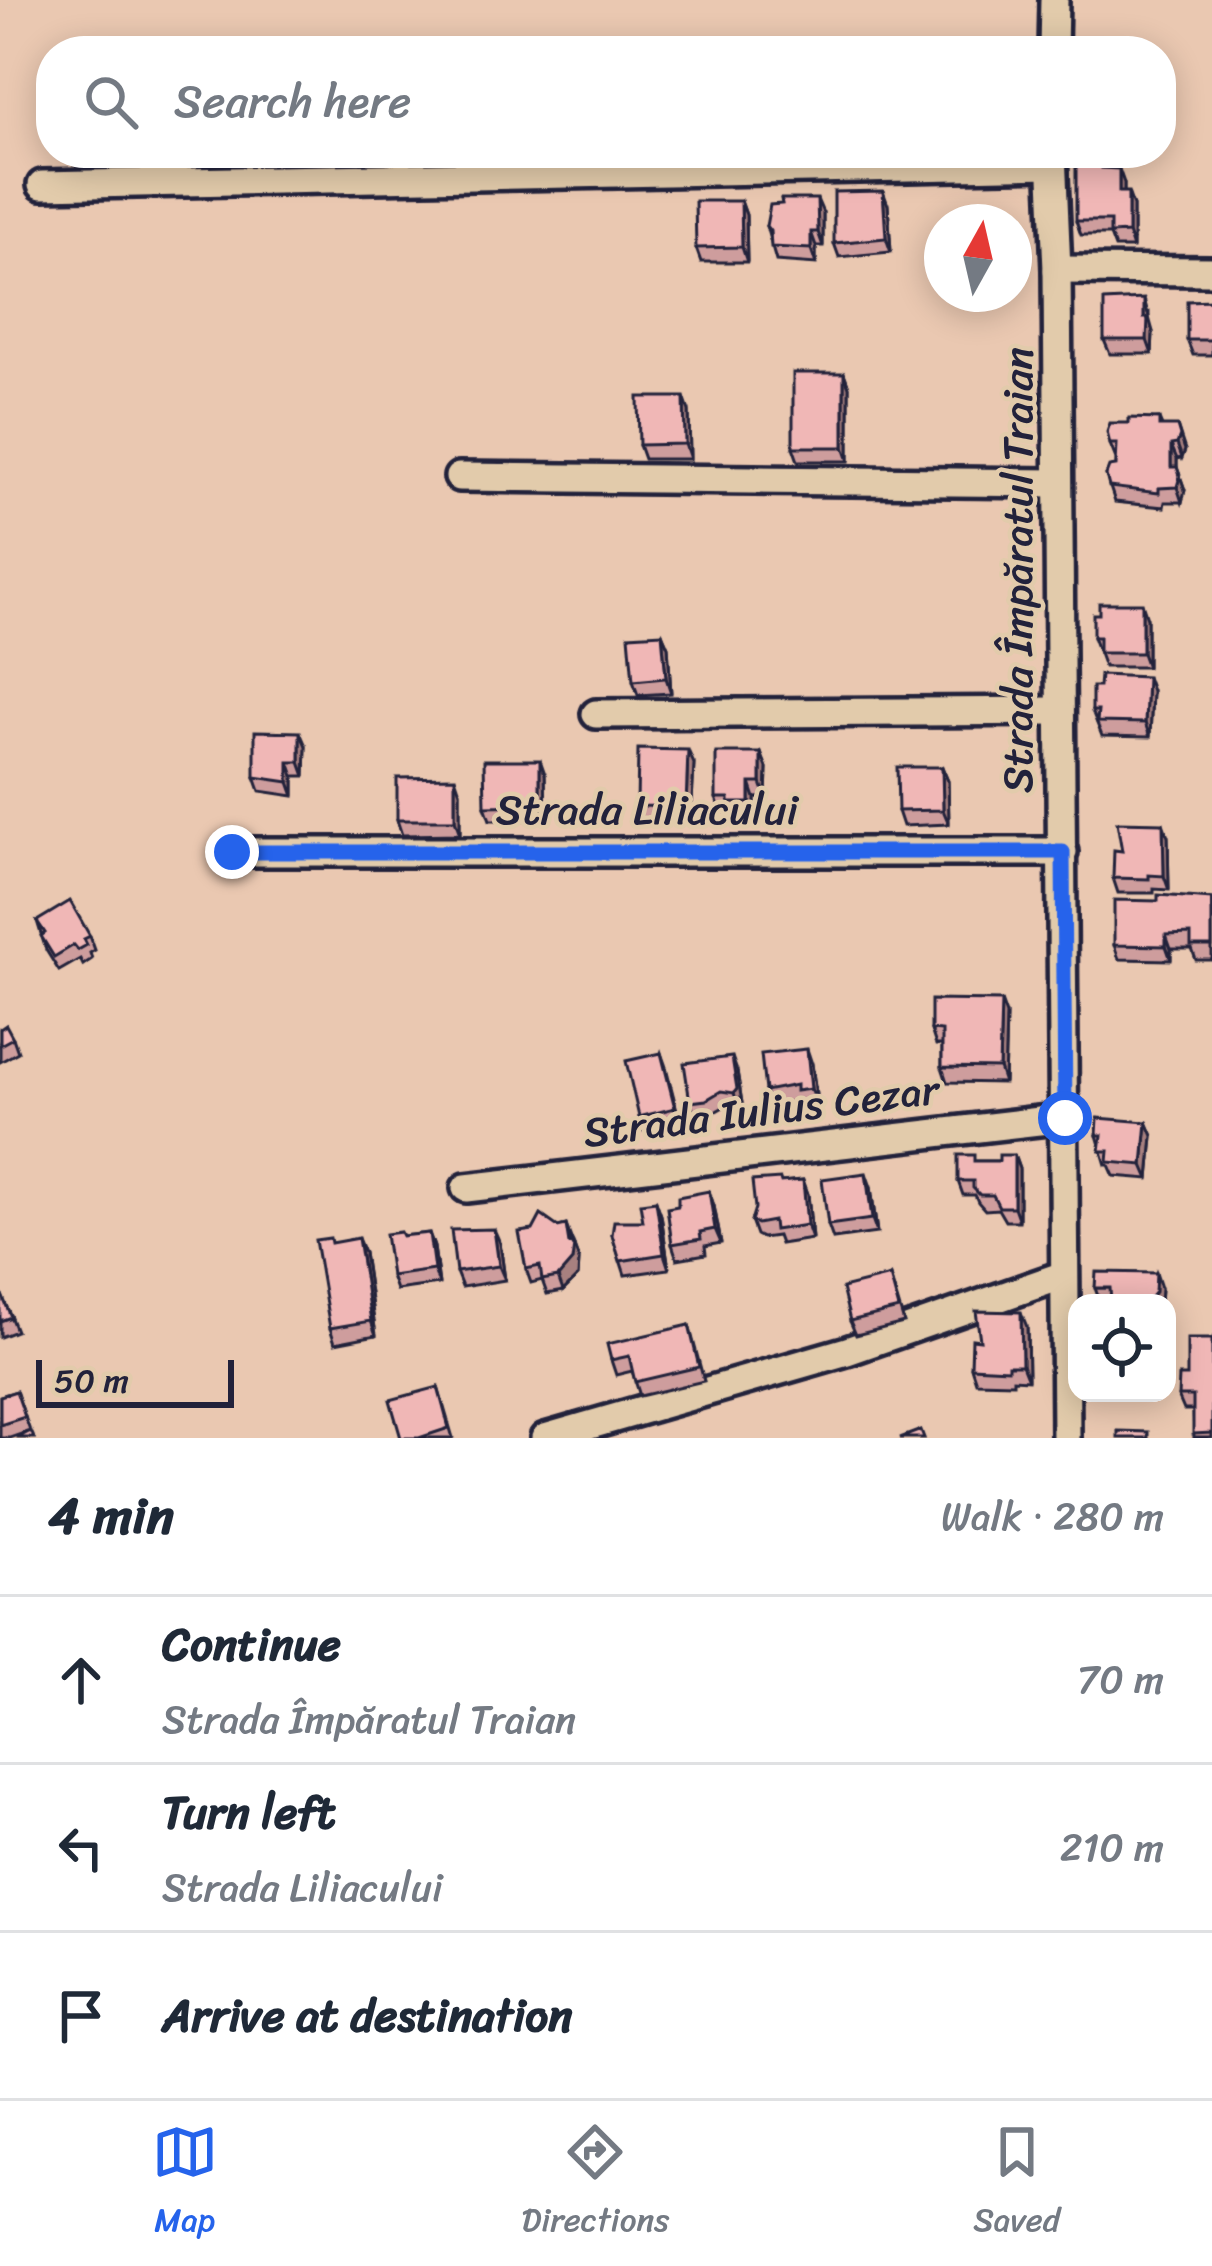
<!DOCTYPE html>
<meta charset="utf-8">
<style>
body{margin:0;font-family:Sriracha,sans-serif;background:#f6f6f7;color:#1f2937}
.controls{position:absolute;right:36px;bottom:36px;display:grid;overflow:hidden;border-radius:24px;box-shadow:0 6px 30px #0003}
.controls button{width:108px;height:108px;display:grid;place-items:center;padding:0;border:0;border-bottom:3px solid #e0e1e3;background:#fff;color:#1f2937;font:60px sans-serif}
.compass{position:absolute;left:924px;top:204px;width:108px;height:108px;border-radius:50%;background:#fff;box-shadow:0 6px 30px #0003;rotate:8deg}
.scale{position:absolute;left:36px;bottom:30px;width:198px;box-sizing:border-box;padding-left:12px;border:6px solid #22223b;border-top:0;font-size:33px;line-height:42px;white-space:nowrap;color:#22223b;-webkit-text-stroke:9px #e2cbab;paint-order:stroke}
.stop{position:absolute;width:36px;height:36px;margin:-27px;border:9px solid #2563eb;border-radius:50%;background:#fff}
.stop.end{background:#2563eb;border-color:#fff;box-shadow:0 3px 12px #0008}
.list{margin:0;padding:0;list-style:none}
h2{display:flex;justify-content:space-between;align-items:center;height:156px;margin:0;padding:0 48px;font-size:51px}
h2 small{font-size:39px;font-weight:400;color:#747a83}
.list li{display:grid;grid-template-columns:78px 1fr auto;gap:36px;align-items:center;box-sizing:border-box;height:168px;padding:0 48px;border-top:3px solid #e0e1e3}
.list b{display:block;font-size:45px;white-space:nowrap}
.list p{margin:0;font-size:39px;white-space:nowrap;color:#747a83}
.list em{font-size:39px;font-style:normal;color:#747a83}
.icon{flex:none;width:66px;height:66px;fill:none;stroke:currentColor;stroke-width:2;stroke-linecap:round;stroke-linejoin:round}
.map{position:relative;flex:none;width:1212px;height:1438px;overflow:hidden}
.search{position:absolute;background:#fff;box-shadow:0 6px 30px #0003;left:36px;right:36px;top:36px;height:132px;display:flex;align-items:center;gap:30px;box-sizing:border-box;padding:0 42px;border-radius:48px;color:#747a83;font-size:45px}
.sheet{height:660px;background:#fff}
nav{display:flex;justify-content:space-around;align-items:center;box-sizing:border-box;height:168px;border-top:3px solid #e0e1e3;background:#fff;font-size:33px;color:#747a83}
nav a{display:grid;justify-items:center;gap:6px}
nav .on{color:#2563eb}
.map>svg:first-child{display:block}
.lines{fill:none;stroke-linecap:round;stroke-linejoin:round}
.minor-casing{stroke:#22223b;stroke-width:36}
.minor{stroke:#e2cbab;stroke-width:27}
.wall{fill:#ce9d9d;stroke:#22223b;stroke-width:3}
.shaded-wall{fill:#a8807f;stroke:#22223b;stroke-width:3}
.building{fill:#f0b7b6;stroke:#22223b;stroke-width:3}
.route{stroke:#2563eb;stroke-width:15}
.labels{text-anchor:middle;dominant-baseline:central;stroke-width:9;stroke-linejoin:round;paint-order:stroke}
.street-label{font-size:42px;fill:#22223b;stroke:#e2cbab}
</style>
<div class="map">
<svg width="1212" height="1438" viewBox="0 0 1212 1438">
<rect width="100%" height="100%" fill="#eac8b1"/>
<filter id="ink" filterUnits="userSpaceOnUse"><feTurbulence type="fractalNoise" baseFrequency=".00833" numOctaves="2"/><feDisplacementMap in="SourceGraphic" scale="24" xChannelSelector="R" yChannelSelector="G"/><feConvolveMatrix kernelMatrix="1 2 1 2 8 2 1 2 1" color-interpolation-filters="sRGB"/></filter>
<g filter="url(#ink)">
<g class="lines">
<defs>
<g id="minor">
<polyline points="1053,51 1054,0"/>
<polyline points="1052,153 1057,270 1066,1438"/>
<polyline points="42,185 1052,164"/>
<polyline points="1057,270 1212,271"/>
<polyline points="459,477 1058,483"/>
<polyline points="596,714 1059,711"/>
<polyline points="232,852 1063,852"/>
<polyline points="466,1188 1065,1118"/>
<polyline points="545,1438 847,1351 1064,1275"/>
</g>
</defs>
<!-- minor casing -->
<use href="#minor" class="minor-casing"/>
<!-- minor -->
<use href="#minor" class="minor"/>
</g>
<!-- wall -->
<g class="wall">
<polygon points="1105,168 1124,183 1124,192 1133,206 1133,248 1115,248 1110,235 1081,235 1076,221"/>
<polygon points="741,201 746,215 747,262 701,262 696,248"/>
<polygon points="888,205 891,252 839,257 834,243"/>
<polygon points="823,213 823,246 816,246 816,264 776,261 766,226"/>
<polygon points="1212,300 1212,355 1193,355 1187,340"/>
<polygon points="1149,313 1149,323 1153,332 1152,354 1110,354 1104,340"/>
<polygon points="844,373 849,387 849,461 798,461 793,447"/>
<polygon points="689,411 690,459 644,459 639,445"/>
<polygon points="1159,419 1162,426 1185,450 1182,458 1177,459 1177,467 1185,490 1182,502 1165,502 1164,507 1115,502 1106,475 1116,466 1116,459 1110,444 1129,423"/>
<polygon points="1147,618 1147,667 1104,667 1093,637"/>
<polygon points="662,633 668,647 671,693 638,695 633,681"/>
<polygon points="1152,691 1150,737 1102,736 1092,711"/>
<polygon points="306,746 305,776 294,776 294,796 260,791 255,777"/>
<polygon points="761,753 767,768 766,797 755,798 755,817 734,818 732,813 721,812 716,798"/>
<polygon points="694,764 691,821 642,821 637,806"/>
<polygon points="942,767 948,781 949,824 903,826 898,811"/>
<polygon points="545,774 546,820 490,820 485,806"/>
<polygon points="460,792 460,834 402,835 397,820"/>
<polygon points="1168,837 1169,890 1154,889 1154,893 1118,893 1113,878 1122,851"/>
<polygon points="1212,899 1212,960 1196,960 1192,949 1171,949 1171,960 1119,959 1114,945 1158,901"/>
<polygon points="37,921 90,936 95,950 90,953 92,959 83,965 80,959 59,971 46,950"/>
<polygon points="1006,1015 1004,1083 947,1082 942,1067 942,1045 936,1045 931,1030"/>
<polygon points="0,1029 13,1038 18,1052 0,1062"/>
<polygon points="661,1053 680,1122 644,1131 639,1117"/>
<polygon points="812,1064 817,1103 801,1105 799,1100 770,1106 765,1091"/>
<polygon points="737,1071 742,1103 739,1107 727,1105 711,1114 696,1117 690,1102"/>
<polygon points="1147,1122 1153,1136 1149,1179 1114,1176 1109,1165 1106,1165 1097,1135"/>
<polygon points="1014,1155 1019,1169 1019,1221 1005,1221 998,1209 985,1210 978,1202 975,1195 963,1195 958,1181 976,1161 999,1161"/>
<polygon points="803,1180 808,1194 812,1239 780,1244 777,1236 762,1238 756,1235 751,1221 782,1182"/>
<polygon points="871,1187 877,1233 833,1239 828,1225"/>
<polygon points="709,1191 714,1206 721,1243 705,1246 706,1254 677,1259 672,1244 678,1206"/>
<polygon points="656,1201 661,1215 669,1269 625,1275 612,1235 643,1221"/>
<polygon points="566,1225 579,1260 578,1276 563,1291 547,1294 542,1280 531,1283 526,1269 558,1227"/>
<polygon points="429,1233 434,1247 439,1284 396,1290 391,1276 402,1236"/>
<polygon points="332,1243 364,1253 376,1335 335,1343 330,1328"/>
<polygon points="500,1243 505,1280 462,1287 456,1272"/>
<polygon points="890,1276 904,1323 856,1335 850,1321"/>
<polygon points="1095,1288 1161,1288 1160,1303 1100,1302"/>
<polygon points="0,1290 16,1331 0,1337"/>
<polygon points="689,1325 704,1381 640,1396 632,1371 616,1375 611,1360"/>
<polygon points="1027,1327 1028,1380 1013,1379 1013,1383 976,1382 971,1367 980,1340"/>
<polygon points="1212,1339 1212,1438 1194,1438 1193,1410 1184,1410 1178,1396 1187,1376"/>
<polygon points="438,1387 453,1438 401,1438"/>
<polygon points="16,1391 30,1431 10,1438 0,1438 0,1396"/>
</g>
<!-- shaded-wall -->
<g class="shaded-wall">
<polygon points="1119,169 1124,183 1124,207 1119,192"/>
<polygon points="883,191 888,205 891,252 886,238"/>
<polygon points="1128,192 1133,206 1133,248 1128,233"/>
<polygon points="817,199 823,213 823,246 818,232"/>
<polygon points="741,201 746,215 747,262 742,247"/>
<polygon points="811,232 816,246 816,264 811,249"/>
<polygon points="1144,299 1153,332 1152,354 1147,340 1144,318"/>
<polygon points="844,373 849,387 849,461 844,447"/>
<polygon points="684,397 689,411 690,459 685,444"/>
<polygon points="1177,426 1185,450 1182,458 1177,444"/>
<polygon points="1171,445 1177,459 1177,481 1171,467"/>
<polygon points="1180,476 1185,490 1182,502 1177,487"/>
<polygon points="1142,603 1147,618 1147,667 1142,653"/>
<polygon points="662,633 668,647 671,693 666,678"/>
<polygon points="1147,677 1152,691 1150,737 1145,723"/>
<polygon points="300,732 306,746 305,776 300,762"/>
<polygon points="688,750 694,764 691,821 686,807"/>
<polygon points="761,753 767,768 766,797 761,783"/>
<polygon points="540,760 545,774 546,820 540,805"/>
<polygon points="289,762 294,776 294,796 289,782"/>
<polygon points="942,767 948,781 949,824 943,810"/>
<polygon points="455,777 460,792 460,834 455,820"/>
<polygon points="750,783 755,798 755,817 750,803"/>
<polygon points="1163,823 1168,837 1169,890 1164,876"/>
<polygon points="1166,935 1171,949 1171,960 1166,946"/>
<polygon points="1001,1001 1006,1015 1004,1083 999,1068"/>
<polygon points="807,1049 812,1064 817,1103 811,1089"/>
<polygon points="661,1053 666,1067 680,1122 675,1108"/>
<polygon points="732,1057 737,1071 742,1103 739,1107 734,1093"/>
<polygon points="1147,1122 1153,1136 1149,1179 1143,1165"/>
<polygon points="1014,1155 1019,1169 1019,1221 1014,1207"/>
<polygon points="866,1173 871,1187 877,1233 872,1219"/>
<polygon points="803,1180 808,1194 812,1239 807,1225"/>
<polygon points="709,1191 714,1206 721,1243 715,1229"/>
<polygon points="656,1201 661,1215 669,1269 664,1254"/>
<polygon points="566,1225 573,1251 574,1246 579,1260 578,1276 563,1291 558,1277 569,1244"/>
<polygon points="494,1229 500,1243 505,1280 499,1266"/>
<polygon points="429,1233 434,1247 439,1284 434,1270"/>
<polygon points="358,1238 364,1253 376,1335 371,1321"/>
<polygon points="1156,1273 1161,1288 1160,1303 1146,1303"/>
<polygon points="1021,1312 1027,1327 1028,1380 1022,1365"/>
</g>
<!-- building -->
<g class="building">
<polygon points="1076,159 1102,159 1102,168 1119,169 1119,192 1128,192 1128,233 1110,234 1110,221 1076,221"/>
<polygon points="883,191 886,238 834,243 834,192"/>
<polygon points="781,199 817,199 818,232 811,232 811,249 771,247 770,231 766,226 770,205 782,204"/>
<polygon points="695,201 741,201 742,247 696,248"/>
<polygon points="1144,299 1144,318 1148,318 1147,340 1104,340 1104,301"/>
<polygon points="1212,300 1212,340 1187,340 1187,301"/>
<rect x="793" y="373" width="51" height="74"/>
<polygon points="638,397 684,397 685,444 639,445"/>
<polygon points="1129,418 1159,419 1159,426 1177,426 1180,436 1177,444 1171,445 1171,467 1177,467 1180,476 1177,487 1159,488 1159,493 1109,487 1106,475 1109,467 1116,466 1117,444 1110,444 1107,432 1110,423 1129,423"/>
<polygon points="1099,603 1142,603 1142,653 1099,653 1099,637 1093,637 1093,614 1099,614"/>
<polygon points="662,633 666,678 633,681 629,635"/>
<polygon points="1100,675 1147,677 1145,723 1097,722 1098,711 1092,711 1092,687 1099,687"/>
<polygon points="255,731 300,732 300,762 289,762 289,782 255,777"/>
<polygon points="638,749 688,750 686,807 637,806"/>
<polygon points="716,753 761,753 761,783 750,783 750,803 729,803 729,798 716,798"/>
<polygon points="484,760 540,760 540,805 485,806"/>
<polygon points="897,767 942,767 943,810 898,811"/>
<polygon points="455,777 455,820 397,820 397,778"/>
<polygon points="1117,822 1163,823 1164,876 1149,875 1149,879 1113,878 1114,850 1122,851"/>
<polygon points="1158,895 1212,899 1212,946 1191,946 1191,934 1166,935 1166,946 1114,945 1114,900 1158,901"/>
<polygon points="70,901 90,936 84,939 87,945 78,950 74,945 54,957 41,936 45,933 37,921"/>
<polygon points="931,1000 1001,1001 999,1068 942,1067 942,1031 931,1030"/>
<polygon points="6,1025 13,1038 0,1045 0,1029"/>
<polygon points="807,1049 811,1089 796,1091 796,1085 765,1091 761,1054"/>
<polygon points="661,1053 675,1108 639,1117 626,1061"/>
<polygon points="732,1057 737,1089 734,1093 721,1091 706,1100 690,1102 684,1063"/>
<polygon points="1098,1118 1147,1122 1143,1165 1108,1162 1109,1151 1100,1151 1102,1135 1097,1135"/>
<polygon points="958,1155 974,1155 974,1161 999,1161 999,1155 1014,1155 1014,1207 999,1207 993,1195 980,1195 973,1188 973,1181 958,1181"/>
<polygon points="866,1173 872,1219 828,1225 822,1179"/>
<polygon points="780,1179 781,1182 803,1180 807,1225 774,1230 773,1221 757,1224 751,1221 755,1208 752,1181"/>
<polygon points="709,1191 715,1229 700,1232 701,1239 672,1244 667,1208 678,1206 678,1197"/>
<polygon points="656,1201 664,1254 620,1261 612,1235 614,1221 643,1221 640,1203"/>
<polygon points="541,1215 558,1227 566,1225 569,1244 574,1246 572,1261 558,1277 542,1280 540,1266 526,1269 519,1232 533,1230"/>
<polygon points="494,1229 499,1266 456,1272 451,1230"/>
<polygon points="400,1232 402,1236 429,1233 434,1270 391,1276 385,1234"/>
<polygon points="330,1238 331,1243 358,1238 371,1321 330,1328 315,1240"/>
<polygon points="1096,1272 1156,1273 1155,1292 1146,1303 1111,1303 1110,1288 1095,1288"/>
<polygon points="890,1276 899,1309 850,1321 842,1288"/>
<polygon points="0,1290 11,1317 0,1321"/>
<polygon points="976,1311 1021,1312 1022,1365 1008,1365 1008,1369 971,1367 972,1339 980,1340"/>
<polygon points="689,1325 699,1367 635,1382 629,1356 611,1360 607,1344"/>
<polygon points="1187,1339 1212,1339 1212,1433 1193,1434 1193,1396 1178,1396 1179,1376 1187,1376"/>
<polygon points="438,1387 449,1428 419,1438 401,1438 390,1400"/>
<polygon points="16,1391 25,1417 0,1425 0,1396"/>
<polygon points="921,1430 924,1438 900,1438"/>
<polygon points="31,1431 34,1438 17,1438"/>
<polygon points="1118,1431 1148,1432 1148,1438 1118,1438"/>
</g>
</g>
<g class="lines" filter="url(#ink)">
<!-- route -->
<polyline class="route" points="232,852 1063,852 1065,1118"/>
</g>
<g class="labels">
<!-- street labels -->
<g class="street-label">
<text transform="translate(1018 570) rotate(-90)">Strada Împăratul Traian</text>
<text x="647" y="810">Strada Liliacului</text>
<text transform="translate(761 1111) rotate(-7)">Strada Iulius Cezar</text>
</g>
</g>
</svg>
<div class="controls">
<button><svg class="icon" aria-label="locate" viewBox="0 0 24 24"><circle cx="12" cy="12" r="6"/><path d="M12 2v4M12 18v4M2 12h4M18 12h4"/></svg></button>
</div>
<svg class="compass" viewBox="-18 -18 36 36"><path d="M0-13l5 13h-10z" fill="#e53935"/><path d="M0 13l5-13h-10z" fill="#747a83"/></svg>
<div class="scale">50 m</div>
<div class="stop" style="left:1065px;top:1118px"></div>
<div class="stop end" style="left:232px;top:852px"></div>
<div class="search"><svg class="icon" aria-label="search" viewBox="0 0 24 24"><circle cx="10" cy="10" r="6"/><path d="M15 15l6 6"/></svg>Search here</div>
</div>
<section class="sheet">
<h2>4 min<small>Walk · 280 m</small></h2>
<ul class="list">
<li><svg class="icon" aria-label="ahead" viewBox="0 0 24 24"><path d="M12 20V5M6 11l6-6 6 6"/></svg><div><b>Continue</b><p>Strada Împăratul Traian</p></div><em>70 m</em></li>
<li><svg class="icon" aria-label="left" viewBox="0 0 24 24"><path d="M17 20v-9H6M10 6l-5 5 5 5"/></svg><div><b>Turn left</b><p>Strada Liliacului</p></div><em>210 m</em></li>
<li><svg class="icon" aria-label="arrive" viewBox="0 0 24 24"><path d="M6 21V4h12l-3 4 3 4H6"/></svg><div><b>Arrive at destination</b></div></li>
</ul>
</section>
<nav>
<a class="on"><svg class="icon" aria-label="map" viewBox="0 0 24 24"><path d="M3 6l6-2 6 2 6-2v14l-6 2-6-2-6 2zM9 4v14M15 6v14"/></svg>Map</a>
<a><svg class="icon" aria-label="directions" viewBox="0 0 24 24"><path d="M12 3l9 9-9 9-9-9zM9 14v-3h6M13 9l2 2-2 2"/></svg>Directions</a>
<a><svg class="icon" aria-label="saved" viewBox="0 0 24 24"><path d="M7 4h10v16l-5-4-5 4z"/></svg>Saved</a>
</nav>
